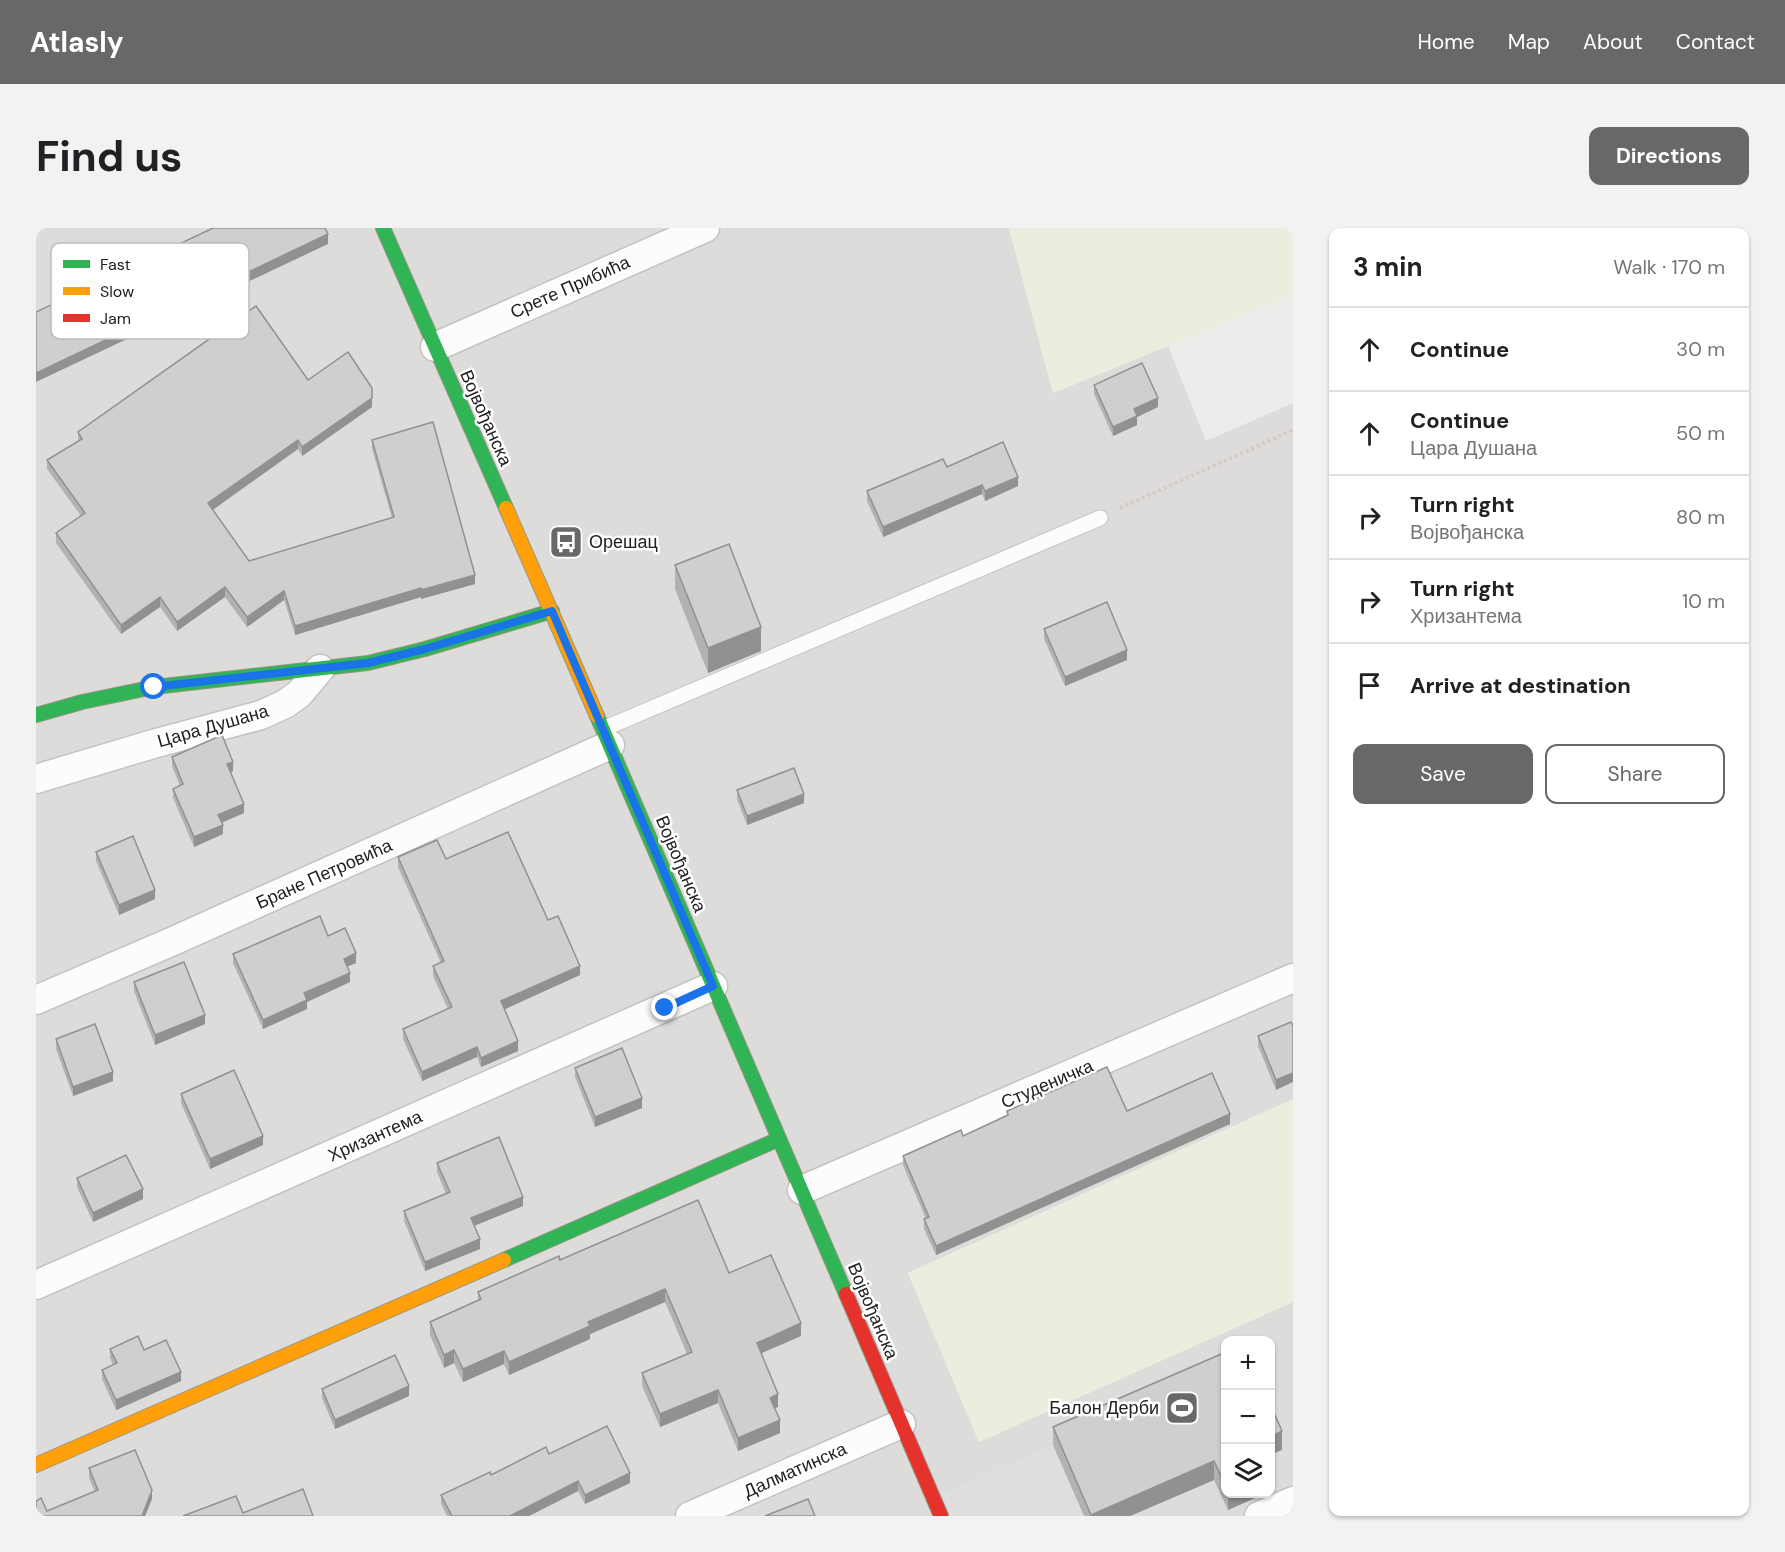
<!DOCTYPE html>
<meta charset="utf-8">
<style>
body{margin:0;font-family:"DM Sans",sans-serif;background:#f2f2f2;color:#202124}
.controls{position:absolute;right:18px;bottom:18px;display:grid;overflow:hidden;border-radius:12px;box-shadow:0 2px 4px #0004}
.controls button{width:54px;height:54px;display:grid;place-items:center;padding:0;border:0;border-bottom:2px solid #e0e0e0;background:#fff;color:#202124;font:30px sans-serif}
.stop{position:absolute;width:18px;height:18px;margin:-14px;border:4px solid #1a73e8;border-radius:50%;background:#fff}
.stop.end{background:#1a73e8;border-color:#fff;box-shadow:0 2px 6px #0008}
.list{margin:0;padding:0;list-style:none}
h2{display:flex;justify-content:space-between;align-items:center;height:78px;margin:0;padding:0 24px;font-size:26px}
h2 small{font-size:20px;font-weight:400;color:#757577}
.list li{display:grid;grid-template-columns:39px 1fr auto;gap:18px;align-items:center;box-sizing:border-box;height:84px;padding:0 24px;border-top:2px solid #e0e0e0}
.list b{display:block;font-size:22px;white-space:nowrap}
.list p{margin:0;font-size:20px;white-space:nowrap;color:#757577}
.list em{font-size:20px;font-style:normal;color:#757577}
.actions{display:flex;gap:12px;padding:18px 24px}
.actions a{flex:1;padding:14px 0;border:2px solid #696867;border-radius:12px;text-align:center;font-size:21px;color:#696867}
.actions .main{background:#696867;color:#fff}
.icon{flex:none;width:33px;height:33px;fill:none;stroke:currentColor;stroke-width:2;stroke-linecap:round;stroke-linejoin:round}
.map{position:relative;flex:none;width:1257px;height:1288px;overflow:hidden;border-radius:12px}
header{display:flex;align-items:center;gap:36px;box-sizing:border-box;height:84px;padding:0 30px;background:#696867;color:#fff}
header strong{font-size:28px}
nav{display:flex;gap:33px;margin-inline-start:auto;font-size:21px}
.intro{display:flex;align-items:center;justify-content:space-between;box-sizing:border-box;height:144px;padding:0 36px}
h1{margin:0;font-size:42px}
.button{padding:15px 27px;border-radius:12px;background:#696867;color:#fff;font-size:21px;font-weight:700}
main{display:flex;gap:36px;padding:0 36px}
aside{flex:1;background:#fff;border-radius:12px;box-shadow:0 2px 4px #0004}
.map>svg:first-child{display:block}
.residential{fill:#dedcdb;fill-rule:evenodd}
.farmland{fill:#ededdf}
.parking{fill:#dfdedd}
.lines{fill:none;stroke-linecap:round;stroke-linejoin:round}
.lane-casing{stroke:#c4c3c2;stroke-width:17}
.street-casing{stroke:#c4c3c2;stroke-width:31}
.fast-casing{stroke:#979783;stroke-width:16}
.slow-casing{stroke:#979783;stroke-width:16}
.jam-casing{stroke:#979783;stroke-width:16}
.path{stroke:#d6cac9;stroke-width:4;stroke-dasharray:3 3;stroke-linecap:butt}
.lane{stroke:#fcfcfc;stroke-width:15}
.street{stroke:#fcfcfc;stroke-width:28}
.fast{stroke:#30b455;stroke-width:14}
.slow{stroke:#ff9f0a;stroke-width:14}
.jam{stroke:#e5322d;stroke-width:14}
.wall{fill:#b4b2b0}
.shaded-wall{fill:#929190}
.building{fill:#d1cfcd;stroke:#929190;stroke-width:1.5}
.route{stroke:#1a73e8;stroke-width:8}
.labels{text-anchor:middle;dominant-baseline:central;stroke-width:5;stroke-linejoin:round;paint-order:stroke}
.street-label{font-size:18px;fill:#212121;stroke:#fff}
.poi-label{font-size:18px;fill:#212121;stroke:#fff;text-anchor:start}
.key{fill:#fff;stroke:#bcbcbc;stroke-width:1.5}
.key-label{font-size:16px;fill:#212121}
</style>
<header>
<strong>Atlasly</strong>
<nav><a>Home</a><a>Map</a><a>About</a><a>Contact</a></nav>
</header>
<div class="intro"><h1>Find us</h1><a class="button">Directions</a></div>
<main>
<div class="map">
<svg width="1257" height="1288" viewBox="0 0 1257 1288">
<rect width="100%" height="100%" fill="#eeecea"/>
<!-- residential -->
<path class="residential" d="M0,0h973l44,165 115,-47 38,95 87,-38v696l-385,174 71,169 314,-140v214h-1257zM1190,1112h44v154h-44z"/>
<!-- farmland -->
<g class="farmland">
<polygon points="973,0 1257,0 1257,66 1017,165"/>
<polygon points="1257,871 1257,1074 943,1214 872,1045"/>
</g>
<!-- parking -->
<polygon class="parking" points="1017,1217 1048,1288 905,1288 897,1270"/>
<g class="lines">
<defs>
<polyline id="lane" points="567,501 1064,290"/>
<g id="street">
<polyline points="399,119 669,0"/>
<polyline points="0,551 117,516 225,487 249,476 263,466 284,441"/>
<polyline points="0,772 135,714 574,517"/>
<polyline points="766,962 1257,750"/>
<polyline points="0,1057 677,758"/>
<polyline points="654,1288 865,1196"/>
<polyline points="1223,1288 1257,1273"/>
</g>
<g id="fast">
<polyline points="347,0 470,280"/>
<polyline points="0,487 46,474 118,459 332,435 389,421 516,383"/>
<polyline points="561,488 810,1066"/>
<polyline points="468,1032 743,911"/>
</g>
<g id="slow">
<polyline points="470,280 561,488"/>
<polyline points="0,1237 468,1032"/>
</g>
<polyline id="jam" points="810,1066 905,1288"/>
</defs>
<!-- lane casing -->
<use href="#lane" class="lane-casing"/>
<!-- street casing -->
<use href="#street" class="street-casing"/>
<!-- fast casing -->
<use href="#fast" class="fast-casing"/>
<!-- slow casing -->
<use href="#slow" class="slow-casing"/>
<!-- jam casing -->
<use href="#jam" class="jam-casing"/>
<!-- path -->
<polyline class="path" points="1084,280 1257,202"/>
<!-- lane -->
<use href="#lane" class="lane"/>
<!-- street -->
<use href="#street" class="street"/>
<!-- fast -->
<use href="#fast" class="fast"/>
<!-- slow -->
<use href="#slow" class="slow"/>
<!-- jam -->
<use href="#jam" class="jam"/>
</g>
<!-- wall -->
<g class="wall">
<polygon points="272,152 336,179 266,228 262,221 177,282 213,333 356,290 336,221 336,212 439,356 385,371 385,369 259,407 248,372 211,399 189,369 141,403 124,379 85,406 20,315 20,305 45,288 11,241 11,232 42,214 42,204"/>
<polygon points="1058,157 1122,179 1101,189 1101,197 1077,208 1058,166"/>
<polygon points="911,239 982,258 949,273 946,266 847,309 831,273 831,263"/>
<polygon points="639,337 725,423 672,445 639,361"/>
<polygon points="1008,401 1091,432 1029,458 1008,411"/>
<polygon points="136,529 197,543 195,544 208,585 186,595 187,606 158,619 137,570 137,561 144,558 136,538"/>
<polygon points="701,562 768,575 711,597 701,571"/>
<polygon points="60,624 119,671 83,687 60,633"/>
<polygon points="362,629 410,631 512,692 544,747 468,781 482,823 445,839 441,829 386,853 367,811 367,801 412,781 397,748 397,738 405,735 362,639"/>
<polygon points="292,708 320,735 311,738 314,754 271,774 271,781 227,801 197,735 197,726"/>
<polygon points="98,754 169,796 119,817 98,763"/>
<polygon points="1257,798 1240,862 1222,818 1222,808"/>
<polygon points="20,811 77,853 37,868 20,821"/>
<polygon points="539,840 606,880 559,899 539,849"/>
<polygon points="145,866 227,917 174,941 145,875"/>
<polygon points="971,883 1091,883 1194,896 900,1027 888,1001 888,991 890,991 867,937 867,928 927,908 971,887"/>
<polygon points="401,935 487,978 438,998 444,1021 389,1043 368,993 368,983 410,966 401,944"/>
<polygon points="41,950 107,971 57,994 41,959"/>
<polygon points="524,1032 693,1045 765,1108 726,1125 742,1179 739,1180 744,1205 702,1223 682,1175 624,1199 606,1158 606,1145 651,1126 629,1074 554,1106 554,1111 473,1147 468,1136 427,1154 418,1135 408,1140 394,1107 394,1094 442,1073 442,1064"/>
<polygon points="74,1121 108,1122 145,1153 80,1182 66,1151 66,1142 77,1137 74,1130"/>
<polygon points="1190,1124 1190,1266 1228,1266 1192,1282 1178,1252 1094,1288 1048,1288 1017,1217 1017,1199"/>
<polygon points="286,1161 373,1168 299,1201 286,1170"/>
<polygon points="513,1226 594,1255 549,1276 542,1263 493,1288 411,1288 405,1276 405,1267"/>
<polygon points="53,1240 116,1271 109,1288 0,1288 59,1264 53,1250"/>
</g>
<!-- shaded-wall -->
<g class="shaded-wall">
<polygon points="292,6 292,16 0,154 0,145"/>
<polygon points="336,170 336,179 266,228 266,219"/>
<polygon points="1122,170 1122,179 1101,189 1101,197 1077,208 1077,199 1098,181"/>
<polygon points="262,212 262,221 172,285 172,275"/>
<polygon points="982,249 982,258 949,273 949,263"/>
<polygon points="946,257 946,266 847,309 847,299"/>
<polygon points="439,347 439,356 385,371 385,362"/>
<polygon points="189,359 189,369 141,403 141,394"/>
<polygon points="385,360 385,369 259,407 259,398"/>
<polygon points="248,363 248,372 211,399 211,389"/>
<polygon points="124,369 124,379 85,406 85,397"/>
<polygon points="725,399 725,423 672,445 672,420"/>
<polygon points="1091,422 1091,432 1029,458 1029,449"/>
<polygon points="197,534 197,543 191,546 191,536"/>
<polygon points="768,566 768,575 711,597 711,588"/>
<polygon points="208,576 208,585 182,596 182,587"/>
<polygon points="187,597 187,606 158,619 158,609"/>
<polygon points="119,662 119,671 83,687 83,677"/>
<polygon points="320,725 320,735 308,740 308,731"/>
<polygon points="544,738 544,747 465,783 465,773"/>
<polygon points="314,745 314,754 271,774 271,781 227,801 227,792 268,765"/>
<polygon points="169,787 169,796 119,817 119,807"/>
<polygon points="482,813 482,823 445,839 445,830"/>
<polygon points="441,819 441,829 386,853 386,844"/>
<polygon points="77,844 77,853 37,868 37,859"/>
<polygon points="1257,845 1257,854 1240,862 1240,852"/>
<polygon points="606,870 606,880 559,899 559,889"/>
<polygon points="1194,886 1194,896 900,1027 900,1018"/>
<polygon points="227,908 227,917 174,941 174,931"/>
<polygon points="107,961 107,971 57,994 57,985"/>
<polygon points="487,969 487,978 435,999 435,990"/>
<polygon points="444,1011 444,1021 389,1043 389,1034"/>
<polygon points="629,1061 629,1074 554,1106 554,1111 473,1147 473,1134 552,1094"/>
<polygon points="765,1095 765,1108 721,1127 721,1115"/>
<polygon points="418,1122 418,1135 408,1140 408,1127"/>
<polygon points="468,1123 468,1136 427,1154 427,1141"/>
<polygon points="145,1144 145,1153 80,1182 80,1172"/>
<polygon points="373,1158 373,1168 299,1201 299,1192"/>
<polygon points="682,1162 682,1175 624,1199 624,1186"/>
<polygon points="742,1166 742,1179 734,1182 734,1170"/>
<polygon points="744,1192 744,1205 702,1223 702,1210"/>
<polygon points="1246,1203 1246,1222 1234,1227 1234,1209"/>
<polygon points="1178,1233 1178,1252 1094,1288 1055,1288 1055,1287"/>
<polygon points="594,1245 594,1255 549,1276 549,1267"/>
<polygon points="542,1253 542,1263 493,1288 474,1288"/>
<polygon points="116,1262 116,1271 109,1288 106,1288"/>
<polygon points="1192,1266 1228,1266 1192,1282"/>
</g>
<!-- building -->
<g class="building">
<polygon points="177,0 289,0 292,6 0,145 0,84"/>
<polygon points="220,78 272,152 312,124 336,160 336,170 266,219 262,212 172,275 213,333 358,289 336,212 397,194 439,347 385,362 385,360 259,398 248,363 211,389 189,359 141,394 124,369 85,397 20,305 49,285 11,232 46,211 42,204"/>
<polygon points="1106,135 1122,170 1098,181 1101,188 1077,199 1058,157"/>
<polygon points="967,214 982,249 949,263 946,257 847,299 831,263 907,231 911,239"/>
<polygon points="693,316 725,399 672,420 639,337"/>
<polygon points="1071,374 1091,422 1029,449 1008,401"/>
<polygon points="186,507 197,534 191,536 208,576 182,587 187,597 158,609 137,561 147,556 136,529"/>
<polygon points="758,540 768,566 711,588 701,562"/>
<polygon points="472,604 512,692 522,688 544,738 465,773 482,813 445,830 441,819 386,844 367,801 416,779 397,738 408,733 362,629 401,612 410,631"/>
<polygon points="97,608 119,662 83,677 60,624"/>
<polygon points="284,688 292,708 309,700 320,725 308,731 314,745 268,765 271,772 227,792 197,726"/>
<polygon points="148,734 169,787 119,807 98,754"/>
<polygon points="1255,794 1257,798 1257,845 1240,852 1222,808"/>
<polygon points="59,796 77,844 37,859 20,811"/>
<polygon points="586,820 606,870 559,889 539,840"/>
<polygon points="1071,839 1091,883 1176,845 1194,886 900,1018 888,991 893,989 867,928 925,902 927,908 972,887 971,883"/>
<polygon points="198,842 227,908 174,931 145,866"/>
<polygon points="463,909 487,969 435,990 444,1011 389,1034 368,983 414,964 401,935"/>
<polygon points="90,927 107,961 57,985 41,950"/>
<polygon points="662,972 693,1045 735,1027 765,1095 721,1115 742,1166 734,1170 744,1192 702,1210 682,1162 624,1186 606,1145 656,1124 629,1061 552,1094 554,1098 473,1134 468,1123 427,1141 418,1122 408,1127 394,1094 445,1071 442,1064 523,1028 524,1032"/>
<polygon points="102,1108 108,1122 130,1112 145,1144 80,1172 66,1142 81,1135 74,1121"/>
<polygon points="1190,1124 1190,1259 1178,1233 1055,1287 1017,1199"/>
<polygon points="359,1127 373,1158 299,1192 286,1161"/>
<polygon points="1234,1176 1246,1203 1234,1209"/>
<polygon points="571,1198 594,1245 549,1267 542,1253 474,1288 416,1288 405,1267 454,1244 455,1247 510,1219 513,1226"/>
<polygon points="99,1222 116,1262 106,1288 0,1288 0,1273 5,1270 11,1283 62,1262 53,1240"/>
<polygon points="267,1261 277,1288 147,1288 200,1268 207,1285"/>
<polygon points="772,1271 779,1288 729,1288"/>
</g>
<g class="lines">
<!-- route -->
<polyline class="route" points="118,459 332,435 389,421 516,383 677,758 629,780"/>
</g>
<!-- icons -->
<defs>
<symbol id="bus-square" viewBox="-11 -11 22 22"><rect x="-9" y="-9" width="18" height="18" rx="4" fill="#696867" stroke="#fff"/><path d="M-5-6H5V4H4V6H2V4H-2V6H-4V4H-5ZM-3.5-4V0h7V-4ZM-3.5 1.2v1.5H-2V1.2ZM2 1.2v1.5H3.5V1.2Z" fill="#fff"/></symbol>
<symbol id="stadium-square" viewBox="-11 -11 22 22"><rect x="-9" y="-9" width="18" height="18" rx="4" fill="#696867" stroke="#fff"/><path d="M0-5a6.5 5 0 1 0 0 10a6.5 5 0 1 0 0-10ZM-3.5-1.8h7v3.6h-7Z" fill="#fff"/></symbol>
</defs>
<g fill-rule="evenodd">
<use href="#bus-square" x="511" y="295" width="38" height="38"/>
<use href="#stadium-square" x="1127" y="1161" width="38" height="38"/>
</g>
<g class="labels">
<!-- street labels -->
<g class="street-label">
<text transform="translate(534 59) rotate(-24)">Срете Прибића</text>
<text transform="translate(450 190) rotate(66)">Војвођанска</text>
<text transform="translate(177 498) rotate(-16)">Цара Душана</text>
<text transform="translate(645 636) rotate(67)">Војвођанска</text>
<text transform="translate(288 646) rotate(-24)">Бране Петровића</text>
<text transform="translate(1011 856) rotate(-23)">Студеничка</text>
<text transform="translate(339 908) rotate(-24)">Хризантема</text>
<text transform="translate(837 1083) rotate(67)">Војвођанска</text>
<text transform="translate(759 1242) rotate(-24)">Далматинска</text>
</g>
<!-- poi labels -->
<g class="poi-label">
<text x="553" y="314">Орешац</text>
<text x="1123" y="1180" text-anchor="end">Балон Дерби</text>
</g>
</g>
<!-- legend -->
<rect x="15" y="15" width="198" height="96" rx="9" class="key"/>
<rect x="27" y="32" width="27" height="8" fill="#30b455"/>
<rect x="27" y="59" width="27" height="8" fill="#ff9f0a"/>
<rect x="27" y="86" width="27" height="8" fill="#e5322d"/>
<g class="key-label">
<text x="64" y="42">Fast</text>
<text x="64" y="69">Slow</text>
<text x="64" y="96">Jam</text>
</g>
</svg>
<div class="controls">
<button>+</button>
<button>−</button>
<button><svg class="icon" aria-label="layers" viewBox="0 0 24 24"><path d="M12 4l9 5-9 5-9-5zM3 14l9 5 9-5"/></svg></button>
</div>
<div class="stop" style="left:118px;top:459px"></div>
<div class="stop end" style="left:629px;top:780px"></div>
</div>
<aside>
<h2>3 min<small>Walk · 170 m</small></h2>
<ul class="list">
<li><svg class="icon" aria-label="ahead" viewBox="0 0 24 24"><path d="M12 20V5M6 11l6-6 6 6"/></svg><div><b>Continue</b></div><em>30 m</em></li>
<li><svg class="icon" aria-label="ahead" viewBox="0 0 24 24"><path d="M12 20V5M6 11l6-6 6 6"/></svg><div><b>Continue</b><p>Цара Душана</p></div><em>50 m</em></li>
<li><svg class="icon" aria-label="right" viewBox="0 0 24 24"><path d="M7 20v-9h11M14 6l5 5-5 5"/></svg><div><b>Turn right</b><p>Војвођанска</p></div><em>80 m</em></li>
<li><svg class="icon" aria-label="right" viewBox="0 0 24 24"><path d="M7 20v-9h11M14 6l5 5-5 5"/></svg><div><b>Turn right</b><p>Хризантема</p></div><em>10 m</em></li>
<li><svg class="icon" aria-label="arrive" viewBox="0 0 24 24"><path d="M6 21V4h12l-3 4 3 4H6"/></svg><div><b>Arrive at destination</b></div></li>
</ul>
<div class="actions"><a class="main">Save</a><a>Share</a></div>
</aside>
</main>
